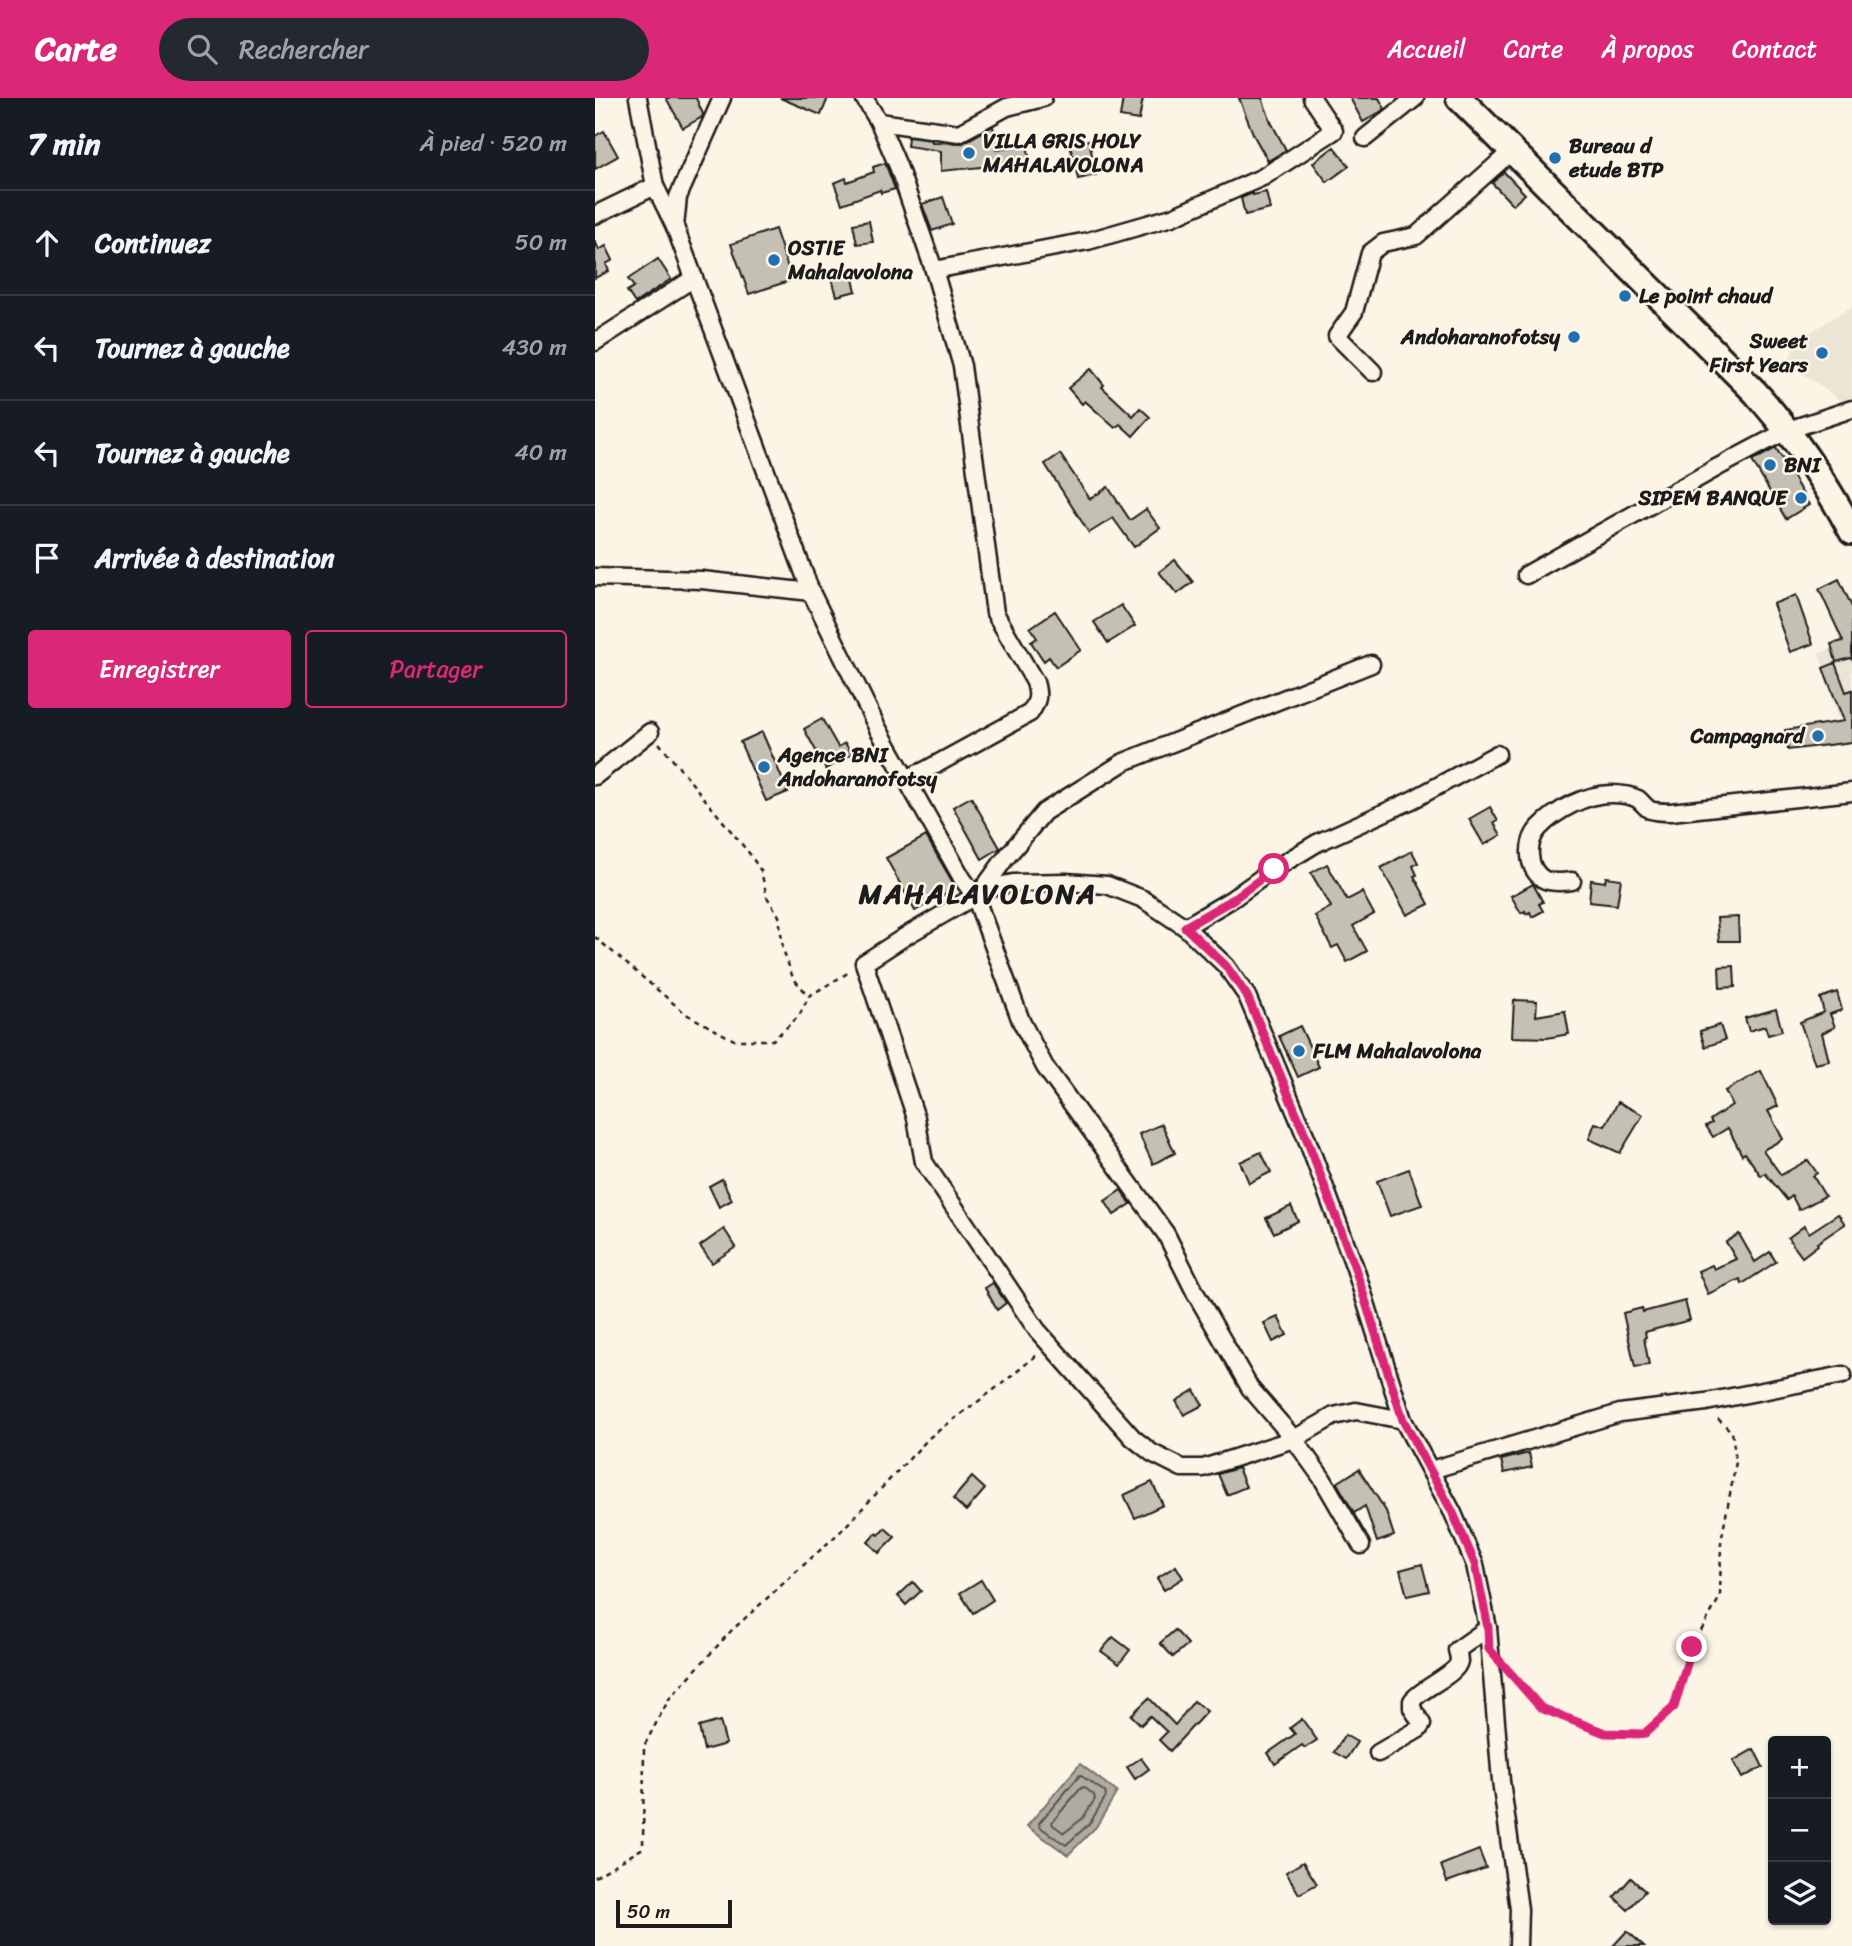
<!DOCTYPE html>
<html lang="fr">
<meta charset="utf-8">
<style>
body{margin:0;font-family:Sriracha,sans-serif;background:#242831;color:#f1f3f6}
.controls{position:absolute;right:21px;bottom:21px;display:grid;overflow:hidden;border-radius:7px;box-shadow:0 2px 5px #0004}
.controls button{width:63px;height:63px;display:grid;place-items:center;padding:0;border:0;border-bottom:2px solid #363941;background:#171b24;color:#f1f3f6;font:35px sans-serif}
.scale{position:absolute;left:21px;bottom:18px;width:116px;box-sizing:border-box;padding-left:7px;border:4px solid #1c1c1c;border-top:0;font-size:19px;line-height:24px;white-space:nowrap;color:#1c1c1c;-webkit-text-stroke:5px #fcf5e5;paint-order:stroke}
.stop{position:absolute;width:21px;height:21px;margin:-16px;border:5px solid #db2777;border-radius:50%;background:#fff}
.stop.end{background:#db2777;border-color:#fff;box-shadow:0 2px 7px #0008}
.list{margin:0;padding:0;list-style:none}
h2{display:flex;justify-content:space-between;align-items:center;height:91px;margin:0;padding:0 28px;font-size:30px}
h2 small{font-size:23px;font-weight:400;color:#9ea1a6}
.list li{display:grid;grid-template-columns:46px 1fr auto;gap:21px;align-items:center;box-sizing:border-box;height:105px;padding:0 28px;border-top:2px solid #363941}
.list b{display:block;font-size:26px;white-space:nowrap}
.list em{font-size:23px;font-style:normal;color:#9ea1a6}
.actions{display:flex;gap:14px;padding:21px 28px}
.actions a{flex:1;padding:16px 0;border:2px solid #db2777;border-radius:7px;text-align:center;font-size:24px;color:#db2777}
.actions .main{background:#db2777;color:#fff}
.icon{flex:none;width:38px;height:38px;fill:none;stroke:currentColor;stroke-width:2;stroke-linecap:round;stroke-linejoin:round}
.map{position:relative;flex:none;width:1257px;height:1848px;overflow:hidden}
header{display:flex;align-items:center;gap:42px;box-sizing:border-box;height:98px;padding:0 35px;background:#db2777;color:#fff}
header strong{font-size:33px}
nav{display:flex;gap:38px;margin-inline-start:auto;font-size:24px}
.search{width:490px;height:63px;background:#242831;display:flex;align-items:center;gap:18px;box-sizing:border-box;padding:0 24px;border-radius:38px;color:#9ea1a6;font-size:26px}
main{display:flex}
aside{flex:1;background:#171b24}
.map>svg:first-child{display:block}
.built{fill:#ebe5d6}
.water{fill:#b0aba1;stroke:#75726c;stroke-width:2}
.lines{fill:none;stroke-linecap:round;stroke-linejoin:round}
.shore{stroke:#575551;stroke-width:2}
.building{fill:#c4c0b3;stroke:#1c1c1c;stroke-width:2}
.street-casing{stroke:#1c1c1c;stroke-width:21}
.primary-casing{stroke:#1c1c1c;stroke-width:30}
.path{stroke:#1c1c1c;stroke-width:2.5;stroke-dasharray:5 5;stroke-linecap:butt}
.street{stroke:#fcf5e5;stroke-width:16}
.primary{stroke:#fcf5e5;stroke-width:24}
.route{stroke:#db2777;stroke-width:9}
.poi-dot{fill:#1f6fb2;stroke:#fcf5e5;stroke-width:2.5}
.labels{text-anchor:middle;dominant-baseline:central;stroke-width:5;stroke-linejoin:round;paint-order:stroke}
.poi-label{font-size:21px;font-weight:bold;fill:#1c1c1c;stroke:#fcf5e5;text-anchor:start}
.district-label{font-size:28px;font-weight:bold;letter-spacing:2px;fill:#1c1c1c;stroke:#fcf5e5}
</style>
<header>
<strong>Carte</strong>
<div class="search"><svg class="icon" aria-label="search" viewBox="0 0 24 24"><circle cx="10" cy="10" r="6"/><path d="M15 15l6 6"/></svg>Rechercher</div>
<nav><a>Accueil</a><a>Carte</a><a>À propos</a><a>Contact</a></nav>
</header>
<main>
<aside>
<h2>7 min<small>À pied · 520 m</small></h2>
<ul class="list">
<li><svg class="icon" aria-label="ahead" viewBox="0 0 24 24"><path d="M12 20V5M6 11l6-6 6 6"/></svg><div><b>Continuez</b></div><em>50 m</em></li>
<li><svg class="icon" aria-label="left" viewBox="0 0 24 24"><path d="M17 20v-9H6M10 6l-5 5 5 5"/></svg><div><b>Tournez à gauche</b></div><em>430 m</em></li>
<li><svg class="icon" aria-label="left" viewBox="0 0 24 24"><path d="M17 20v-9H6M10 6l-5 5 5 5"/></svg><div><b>Tournez à gauche</b></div><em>40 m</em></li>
<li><svg class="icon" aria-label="arrive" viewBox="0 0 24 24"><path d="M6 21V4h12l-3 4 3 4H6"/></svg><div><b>Arrivée à destination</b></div></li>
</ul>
<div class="actions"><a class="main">Enregistrer</a><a>Partager</a></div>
</aside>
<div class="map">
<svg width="1257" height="1848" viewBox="0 0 1257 1848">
<rect width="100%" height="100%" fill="#fcf5e5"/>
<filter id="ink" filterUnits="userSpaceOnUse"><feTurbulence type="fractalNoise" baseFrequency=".0143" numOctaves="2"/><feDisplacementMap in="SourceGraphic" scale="14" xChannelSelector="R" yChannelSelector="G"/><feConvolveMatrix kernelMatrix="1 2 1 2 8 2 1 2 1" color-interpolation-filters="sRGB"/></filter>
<g filter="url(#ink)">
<!-- built -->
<g class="built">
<polygon points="1257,208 1257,307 1253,308 1193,265 1201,244"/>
<polygon points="1257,545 1257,619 1247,621 1242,619 1224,555"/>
</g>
<!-- water -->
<polygon class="water" points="485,1666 522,1694 501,1729 473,1757 432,1728"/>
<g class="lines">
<!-- shore -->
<g class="shore">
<polygon points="485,1677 510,1694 511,1698 495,1725 471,1747 445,1729 444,1725"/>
<polygon points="486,1690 489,1689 499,1697 500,1701 488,1720 469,1735 458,1727 457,1724"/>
</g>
</g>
<!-- building -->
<g class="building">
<polygon points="71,0 101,0 108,16 107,19 88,30"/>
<polygon points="185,0 233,0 226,17"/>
<polygon points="528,0 548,0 544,22 525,19"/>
<polygon points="644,0 667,0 676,24 691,52 673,63 659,38"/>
<polygon points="755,0 784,0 790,11 768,24"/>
<polygon points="398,28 402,52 432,46 436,70 419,74 417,66 346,73 346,53 312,48 313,39 337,42 337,44 368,45"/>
<polygon points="9,33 23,58 0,71 0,38"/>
<polygon points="494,42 501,77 483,81 475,46"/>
<polygon points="739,49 754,68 732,84 718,65"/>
<polygon points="290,65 300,91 286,95 285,92 247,106 239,85 251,80 252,84 279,74 278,69"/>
<polygon points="909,74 930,96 918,107 897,85"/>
<polygon points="671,94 675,111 650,117 646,100 658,95 658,97"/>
<polygon points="348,99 357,126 337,133 327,106"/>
<polygon points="274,123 278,144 262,146 258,126"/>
<polygon points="180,131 197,182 154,196 136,146"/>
<polygon points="0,143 4,152 11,148 18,162 11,166 14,173 0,180"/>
<polygon points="63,161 76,181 40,205 32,193 39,189 33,181"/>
<polygon points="256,173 261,193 242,198 236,178"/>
<polygon points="496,271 509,287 507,289 538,318 545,310 555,319 538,338 525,326 520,330 490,303 487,306 473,290"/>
<polygon points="1181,350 1214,407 1191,421 1157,363"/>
<polygon points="465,356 495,401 513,389 535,422 551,411 565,430 539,449 518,420 494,435 450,366"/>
<polygon points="580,462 598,484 582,496 564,474"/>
<polygon points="1244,481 1257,509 1257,562 1256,560 1241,564 1236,546 1248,543 1224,491"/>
<polygon points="1201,497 1218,546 1195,554 1178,506"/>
<polygon points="526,507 540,528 513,545 499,524"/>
<polygon points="460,513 486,552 461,569 454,559 449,563 436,544 442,540 435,530"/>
<polygon points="1240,565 1251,594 1257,592 1257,644 1193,652 1190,632 1249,623 1228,570"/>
<polygon points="227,621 243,649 250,645 257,656 231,671 209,631"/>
<polygon points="167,634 193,694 171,703 145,644"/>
<polygon points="376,699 405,750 387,761 358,709"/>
<polygon points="895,709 903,723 899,725 906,737 889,747 874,721"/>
<polygon points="331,738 361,790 320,813 291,760"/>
<polygon points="817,753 823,765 818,768 822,777 819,778 834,806 812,817 786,770"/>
<polygon points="732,766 752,802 767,794 779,816 758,828 772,853 752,864 743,847 737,850 720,818 736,809 716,775"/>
<polygon points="1011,779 1026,781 1022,807 994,804 996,782 1010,784"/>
<polygon points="938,786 948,804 944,806 948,813 937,819 935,814 931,816 930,813 926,815 916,798"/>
<polygon points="1143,819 1144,843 1124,843 1122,820"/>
<polygon points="1139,868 1140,889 1125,890 1124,869"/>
<polygon points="1242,894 1247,912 1235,916 1240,929 1227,935 1234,963 1220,966 1205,924 1229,914 1225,900"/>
<polygon points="919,902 942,903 941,918 970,913 974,936 952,940 917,939"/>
<polygon points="1181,911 1187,933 1173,937 1170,928 1154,933 1150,920"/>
<polygon points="1125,927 1130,942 1110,949 1105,933"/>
<polygon points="705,928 724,969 703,979 684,938"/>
<polygon points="1166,973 1183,1008 1173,1013 1188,1041 1168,1052 1186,1077 1213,1062 1222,1075 1218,1078 1230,1098 1204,1112 1197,1098 1192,1102 1170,1075 1166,1078 1150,1055 1147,1057 1133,1030 1118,1039 1111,1028 1117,1025 1115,1022 1137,1007 1130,993"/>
<polygon points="1023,1004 1048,1017 1025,1055 994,1041 1000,1025 1010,1028"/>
<polygon points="567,1026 580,1055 558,1066 544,1036"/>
<polygon points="666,1054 676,1074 654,1085 645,1064"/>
<polygon points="814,1071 827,1107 795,1118 782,1083"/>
<polygon points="127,1081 137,1102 124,1109 114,1088"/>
<polygon points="526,1092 536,1106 519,1117 510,1103"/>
<polygon points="696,1108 703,1123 679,1135 671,1120"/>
<polygon points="1243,1116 1250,1126 1222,1145 1223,1147 1207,1159 1193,1140 1209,1128 1214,1135"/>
<polygon points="129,1131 141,1149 117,1165 105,1148"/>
<polygon points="1144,1136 1160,1164 1175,1154 1181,1164 1147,1186 1145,1181 1113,1196 1103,1173 1117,1167 1119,1171 1141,1161 1131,1144"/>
<polygon points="398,1185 411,1205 402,1212 390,1190"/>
<polygon points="1090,1203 1095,1222 1050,1234 1051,1239 1049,1240 1054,1267 1040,1269 1028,1215 1047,1210 1048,1214"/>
<polygon points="683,1219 692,1237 678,1244 669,1225"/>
<polygon points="599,1292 608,1307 589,1317 581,1303"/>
<polygon points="934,1355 937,1369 909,1375 906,1362"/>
<polygon points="643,1370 651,1389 632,1397 623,1376"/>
<polygon points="764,1371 791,1413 799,1438 782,1444 770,1408 759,1415 742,1385"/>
<polygon points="377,1379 390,1391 371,1413 358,1401"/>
<polygon points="557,1384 568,1407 540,1420 529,1397"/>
<polygon points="290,1430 300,1439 284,1455 273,1444 281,1435 284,1437"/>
<polygon points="827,1466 834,1493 812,1498 805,1472"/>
<polygon points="581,1468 588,1480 569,1492 562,1480"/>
<polygon points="386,1482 398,1502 378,1515 365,1495"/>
<polygon points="318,1484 326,1493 311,1507 303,1498"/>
<polygon points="580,1532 593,1546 578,1559 565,1545"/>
<polygon points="518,1539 535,1552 524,1566 506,1553"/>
<polygon points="554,1600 580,1627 599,1603 612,1613 575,1653 564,1642 572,1634 555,1618 546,1627 536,1617"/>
<polygon points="707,1621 722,1642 710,1650 707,1647 680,1666 673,1655 700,1636 695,1630"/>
<polygon points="125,1623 131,1646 109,1652 104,1629"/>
<polygon points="750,1637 762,1644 751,1661 739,1654"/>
<polygon points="1159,1651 1168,1669 1147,1680 1138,1663"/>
<polygon points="546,1660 554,1671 540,1681 532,1669"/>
<polygon points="884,1752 891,1770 852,1784 846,1767"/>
<polygon points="708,1764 722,1786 704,1796 691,1774"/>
<polygon points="1036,1780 1050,1793 1033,1812 1019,1799"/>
<polygon points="1032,1833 1049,1848 1018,1848"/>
</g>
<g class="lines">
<defs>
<g id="street">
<polyline points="43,0 60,88 80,129"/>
<polyline points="127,0 83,99 80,129 216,494 282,629 367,780 380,798 426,923 450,969 571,1136 601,1196 655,1290 699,1341 727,1380 766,1447"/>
<path d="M269,0l15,24 19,44 36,104 28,96 33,247 40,69c4,14 3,19 -5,31l-106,58 -17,7"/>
<polyline points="284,24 364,35 412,9 448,0"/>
<polyline points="770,40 820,0"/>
<polyline points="0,117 60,88"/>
<polyline points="339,172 493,143 577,119 668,79 739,33 717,0"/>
<polyline points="0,244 99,180"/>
<polyline points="778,274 742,238 759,214 775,155 788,145 821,138 918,52"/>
<polyline points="931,477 1123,369 1193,332 1257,311"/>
<polyline points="0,479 107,482 216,494"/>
<polyline points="776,566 529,664 449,714 409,762 388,791 380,798 314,836 269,865 321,1020 329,1064 442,1232 538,1340 557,1355 587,1370 608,1370 699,1341 739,1318 761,1313 808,1322"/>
<polyline points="0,678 55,634"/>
<path d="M977,783c-8,1 -19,2 -27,-1 -19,-10 -19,-38 -6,-52 17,-18 47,-34 72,-34 9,0 19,1 27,5 4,3 7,8 12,11 6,2 15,2 21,2l181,-20"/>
<polyline points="388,791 418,785 471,784 512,787 548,801 590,829 631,868 652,898 711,1039 760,1170 808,1322 858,1415 880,1467 893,1530 906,1683 924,1811 923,1848"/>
<polyline points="590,829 637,801 679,771 722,745 817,702 902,656"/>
<polyline points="836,1372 1025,1315 1111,1304 1248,1277"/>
<path d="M783,1655l41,-24 3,-5 -10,-16v-7c9,-13 45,-26 47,-40 0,-4 -1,-8 -2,-11l31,-22"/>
</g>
<path id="primary" d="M864,0l296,294c38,43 70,89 97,140"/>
</defs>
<!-- street casing -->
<use href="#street" class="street-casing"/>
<!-- primary casing -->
<use href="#primary" class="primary-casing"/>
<!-- path -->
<g class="path">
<polyline points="64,645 154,755 166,773 172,799 184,818 188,851 198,880 214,898"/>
<polyline points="0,839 91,916 139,942 178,942 204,918 214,898 256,873"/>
<polyline points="912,1572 946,1610 1010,1635 1049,1636 1079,1609 1097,1549 1125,1499 1126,1444 1141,1364 1137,1334 1121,1319"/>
<polyline points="0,1779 48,1750 49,1648 74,1601 136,1533 245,1434 335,1339 408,1285 443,1256"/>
</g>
<!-- street -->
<use href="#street" class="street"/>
<!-- primary -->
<use href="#primary" class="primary"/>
</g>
</g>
<g class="lines" filter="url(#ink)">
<!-- route -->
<polyline class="route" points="679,771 637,802 590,829 631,868 652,898 664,926 711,1039 760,1170 808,1322 858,1415 880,1466 893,1530 894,1551 946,1610 1010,1635 1049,1636 1079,1609 1097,1549"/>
</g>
<!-- markers -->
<g class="poi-dot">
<circle cx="374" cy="55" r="7"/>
<circle cx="960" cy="60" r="7"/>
<circle cx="179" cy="162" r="7"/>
<circle cx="1030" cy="198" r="7"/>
<circle cx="979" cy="239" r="7"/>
<circle cx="1227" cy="255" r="7"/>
<circle cx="1175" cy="367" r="7"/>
<circle cx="1206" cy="400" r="7"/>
<circle cx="1223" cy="638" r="7"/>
<circle cx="169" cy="669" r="7"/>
<circle cx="704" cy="953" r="7"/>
</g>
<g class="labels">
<!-- poi labels -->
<g class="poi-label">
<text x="388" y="43">VILLA GRIS HOLY<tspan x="388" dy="24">MAHALAVOLONA</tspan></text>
<text x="974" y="48">Bureau d<tspan x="974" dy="24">etude BTP</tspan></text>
<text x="193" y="150">OSTIE<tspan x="193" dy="24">Mahalavolona</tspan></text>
<text x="1044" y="198">Le point chaud</text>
<text x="965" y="239" text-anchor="end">Andoharanofotsy</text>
<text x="1213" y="243" text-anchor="end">Sweet<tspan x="1213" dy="24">First Years</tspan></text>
<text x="1189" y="367">BNI</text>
<text x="1192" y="400" text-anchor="end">SIPEM BANQUE</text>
<text x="1209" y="638" text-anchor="end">Campagnard</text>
<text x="183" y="657">Agence BNI<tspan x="183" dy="24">Andoharanofotsy</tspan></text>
<text x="718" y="953">FLM Mahalavolona</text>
</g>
<!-- district labels -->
<g class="district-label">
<text x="383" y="795">MAHALAVOLONA</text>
</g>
</g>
</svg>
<div class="controls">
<button>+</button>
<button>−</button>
<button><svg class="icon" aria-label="layers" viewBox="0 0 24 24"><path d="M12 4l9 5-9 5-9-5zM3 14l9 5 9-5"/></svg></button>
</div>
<div class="scale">50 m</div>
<div class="stop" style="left:679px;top:771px"></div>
<div class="stop end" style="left:1097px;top:1549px"></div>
</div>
</main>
